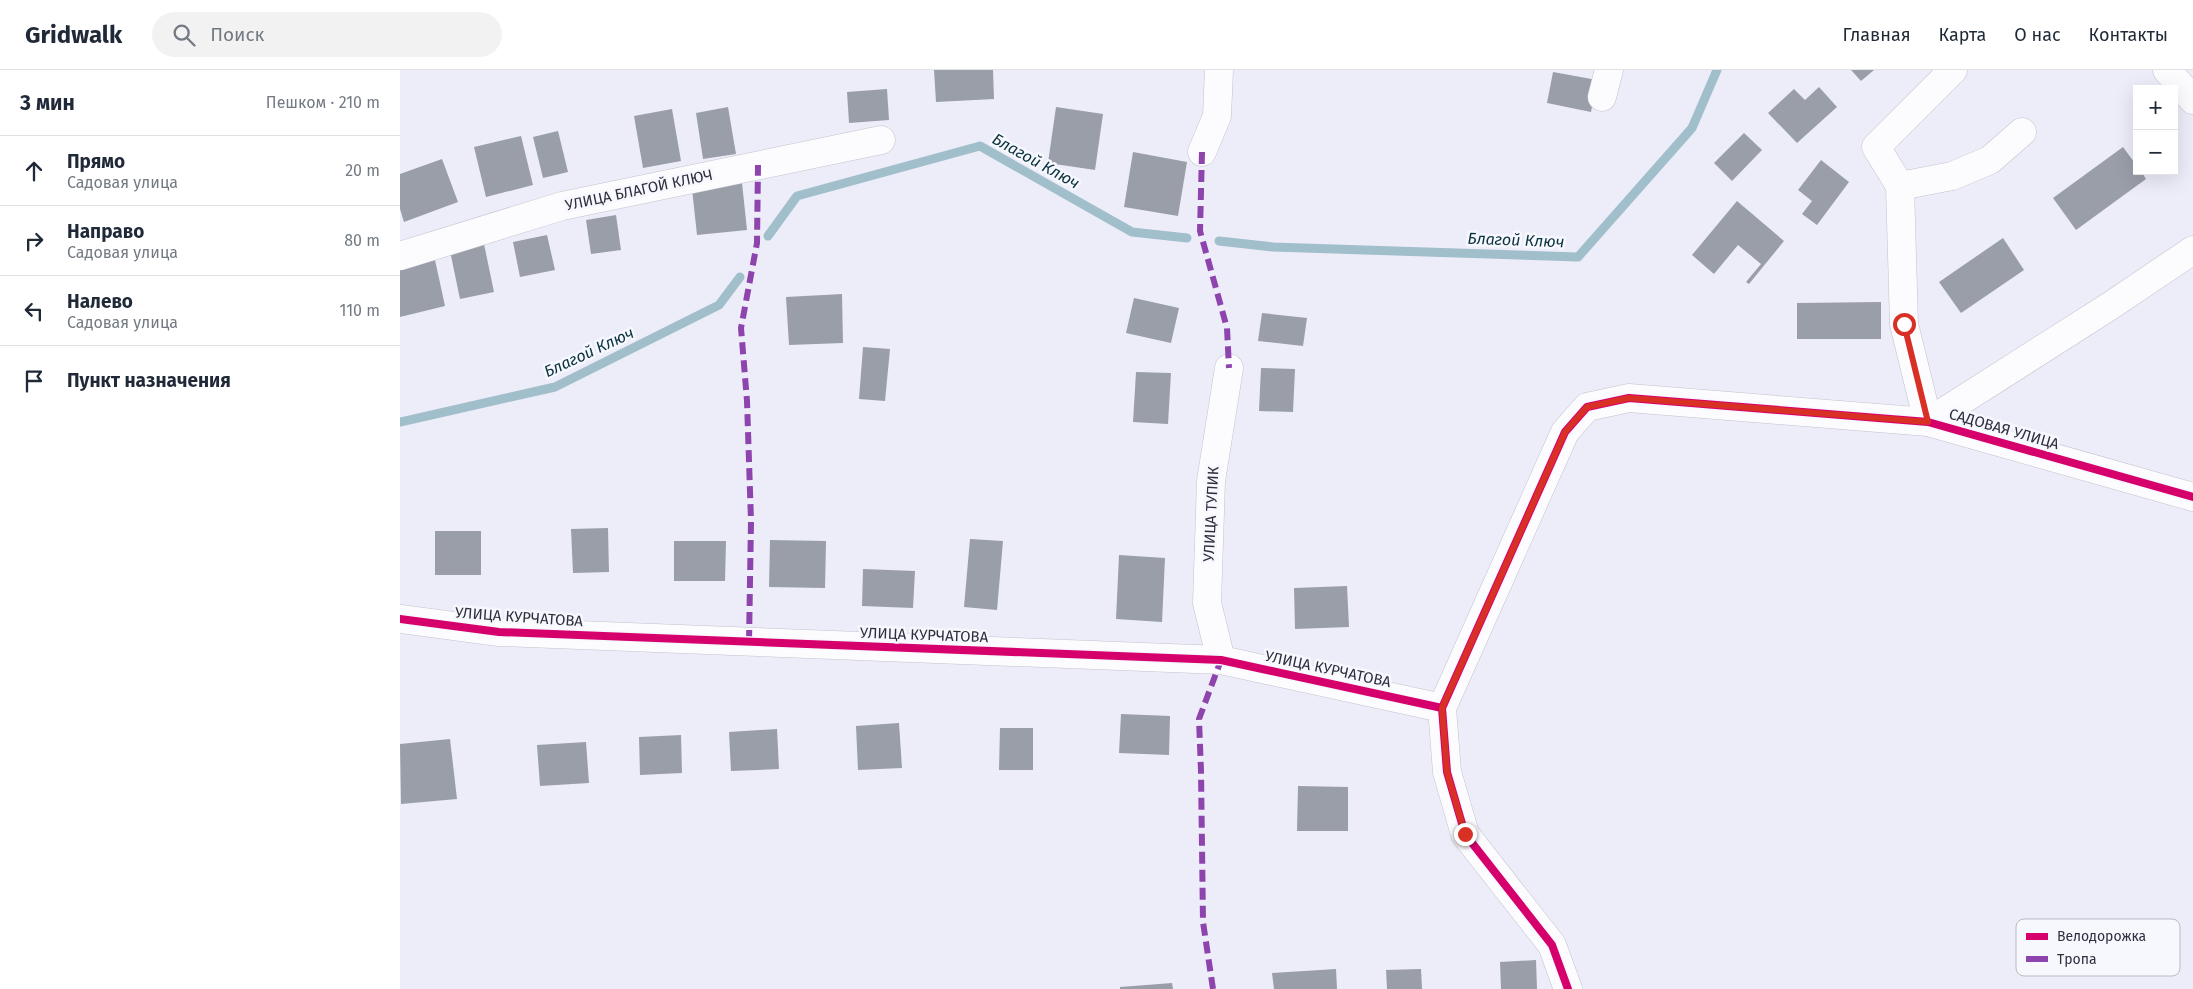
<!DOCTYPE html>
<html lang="ru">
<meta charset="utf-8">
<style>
body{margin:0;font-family:"Fira Sans",sans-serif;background:#f2f2f3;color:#1f2937}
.controls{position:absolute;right:15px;top:15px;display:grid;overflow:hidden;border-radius:0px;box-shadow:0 5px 20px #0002}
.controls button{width:45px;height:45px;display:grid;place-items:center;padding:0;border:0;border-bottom:1px solid #e0e1e3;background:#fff;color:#1f2937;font:25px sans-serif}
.stop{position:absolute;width:15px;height:15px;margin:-11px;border:4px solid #d93025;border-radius:50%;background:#fff}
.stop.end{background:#d93025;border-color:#fff;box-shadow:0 1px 5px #0008}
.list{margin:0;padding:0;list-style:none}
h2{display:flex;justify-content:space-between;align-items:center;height:65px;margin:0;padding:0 20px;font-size:21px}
h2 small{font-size:16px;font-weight:400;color:#747a83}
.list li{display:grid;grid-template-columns:32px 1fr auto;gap:15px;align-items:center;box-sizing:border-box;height:70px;padding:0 20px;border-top:1px solid #e0e1e3}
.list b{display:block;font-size:19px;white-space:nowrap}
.list p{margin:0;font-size:16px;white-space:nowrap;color:#747a83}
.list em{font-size:16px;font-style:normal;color:#747a83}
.icon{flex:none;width:28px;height:28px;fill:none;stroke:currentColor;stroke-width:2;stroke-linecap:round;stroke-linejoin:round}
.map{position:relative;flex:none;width:1793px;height:919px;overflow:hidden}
header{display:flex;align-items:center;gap:30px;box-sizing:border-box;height:70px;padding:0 25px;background:#fff;border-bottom:1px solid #e0e1e3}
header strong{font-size:24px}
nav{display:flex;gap:28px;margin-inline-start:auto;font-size:18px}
.search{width:350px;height:45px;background:#f2f2f3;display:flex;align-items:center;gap:12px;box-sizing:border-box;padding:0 18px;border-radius:28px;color:#747a83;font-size:19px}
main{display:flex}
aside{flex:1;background:#fff}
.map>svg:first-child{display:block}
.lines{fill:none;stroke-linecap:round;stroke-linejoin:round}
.stream{stroke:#a1becb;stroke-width:9}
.building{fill:#9a9ea9}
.minor-casing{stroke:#c2c2ce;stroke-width:29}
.minor{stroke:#fcfcfe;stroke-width:28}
.quiet{stroke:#8e44ad;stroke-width:6;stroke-dasharray:12 6;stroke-linecap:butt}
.cycleway-casing{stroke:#f7f7fe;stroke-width:11}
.cycleway{stroke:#d6006c;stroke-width:8}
.route{stroke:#d93025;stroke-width:6}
.labels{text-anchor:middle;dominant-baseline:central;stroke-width:5;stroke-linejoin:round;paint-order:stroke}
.street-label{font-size:15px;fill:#2f2e3c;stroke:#f7f7fe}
.water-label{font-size:16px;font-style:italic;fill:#0a333d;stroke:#f7f7fe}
.key{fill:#f7f7fe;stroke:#bbbbc4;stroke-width:1}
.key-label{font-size:14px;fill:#2f2e3c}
</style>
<header>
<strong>Gridwalk</strong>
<div class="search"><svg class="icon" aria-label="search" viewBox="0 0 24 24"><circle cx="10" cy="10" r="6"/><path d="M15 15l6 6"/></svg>Поиск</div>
<nav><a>Главная</a><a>Карта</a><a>О нас</a><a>Контакты</a></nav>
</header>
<main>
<aside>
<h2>3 мин<small>Пешком · 210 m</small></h2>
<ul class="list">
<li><svg class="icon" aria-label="ahead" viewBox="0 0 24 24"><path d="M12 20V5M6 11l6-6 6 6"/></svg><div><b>Прямо</b><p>Садовая улица</p></div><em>20 m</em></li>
<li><svg class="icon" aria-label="right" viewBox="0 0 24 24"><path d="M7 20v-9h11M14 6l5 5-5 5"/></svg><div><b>Направо</b><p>Садовая улица</p></div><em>80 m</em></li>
<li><svg class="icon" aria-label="left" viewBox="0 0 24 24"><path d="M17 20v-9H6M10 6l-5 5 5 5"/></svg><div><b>Налево</b><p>Садовая улица</p></div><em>110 m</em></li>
<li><svg class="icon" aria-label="arrive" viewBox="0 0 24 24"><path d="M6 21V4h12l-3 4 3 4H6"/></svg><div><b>Пункт назначения</b></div></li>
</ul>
</aside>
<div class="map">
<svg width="1793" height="919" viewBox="0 0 1793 919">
<rect width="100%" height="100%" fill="#ededf9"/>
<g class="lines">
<!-- stream -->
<g class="stream">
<polyline points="368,166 397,126 580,76 732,162 787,168"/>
<polyline points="819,171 873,177 1178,187 1292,58 1317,0"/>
<polyline points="0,352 155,317 319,235 340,207"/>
</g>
</g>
<!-- building -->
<g class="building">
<polygon points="534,0 593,0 594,29 536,32"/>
<polygon points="1451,0 1474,0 1461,11"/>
<polygon points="1153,2 1197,10 1191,42 1147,33"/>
<polygon points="1419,17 1437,37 1397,73 1368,43 1394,19 1405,30"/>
<polygon points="487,19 489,50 449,53 447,22"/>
<polygon points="328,37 336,84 303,89 296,43"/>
<polygon points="656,37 703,44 695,100 648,93"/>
<polygon points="272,39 281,91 243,98 234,46"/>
<polygon points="158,61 168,102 143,108 133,67"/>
<polygon points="1344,63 1362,80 1332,111 1314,93"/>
<polygon points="121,66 133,115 86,127 74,77"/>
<polygon points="1723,77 1737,96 1737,101 1741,101 1746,109 1676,160 1653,128"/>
<polygon points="733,82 787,92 778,146 724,137"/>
<polygon points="42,89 58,132 4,152 0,139 0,104"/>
<polygon points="1421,90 1449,112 1417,155 1402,144 1412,131 1398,120"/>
<polygon points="342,113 347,160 297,165 292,119"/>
<polygon points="1337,131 1384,171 1349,214 1346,212 1361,194 1338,175 1314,204 1292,185"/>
<polygon points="216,145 221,180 191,184 186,150"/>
<polygon points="147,165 155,200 120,207 113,172"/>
<polygon points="1603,168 1624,200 1561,243 1539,212"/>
<polygon points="84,174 94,222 60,229 50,181"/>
<polygon points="35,190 45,236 0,247 0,198"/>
<polygon points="442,224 443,273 389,275 386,227"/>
<polygon points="734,228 779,238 771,273 726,263"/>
<polygon points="1481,232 1481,269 1397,269 1397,233"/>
<polygon points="862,243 907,248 903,276 858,271"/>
<polygon points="463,277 490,279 485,331 459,329"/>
<polygon points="861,298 895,299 893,342 859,341"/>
<polygon points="736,302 771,303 768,354 733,352"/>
<polygon points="208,458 209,502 173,503 171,459"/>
<rect x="35" y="461" width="46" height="44"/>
<polygon points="570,469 603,471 597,540 564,537"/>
<polygon points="370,470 426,471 425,518 369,517"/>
<polygon points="274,471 326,471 325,511 274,511"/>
<polygon points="719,485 765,488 762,552 716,549"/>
<polygon points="463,499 515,501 513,538 462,536"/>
<polygon points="947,516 949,557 895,559 894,518"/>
<polygon points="721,644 770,646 769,685 719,683"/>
<polygon points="499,653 502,698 458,700 456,656"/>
<polygon points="600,658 633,658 633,700 599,700"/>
<polygon points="377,659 379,699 331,701 329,662"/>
<polygon points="281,665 282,703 240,705 239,667"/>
<polygon points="50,669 57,729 1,734 0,674"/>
<polygon points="186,672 189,713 140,716 137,675"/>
<polygon points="898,716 948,717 948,761 897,761"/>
<polygon points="1136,890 1137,919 1101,919 1100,892"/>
<polygon points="936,899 937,919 874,919 872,903"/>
<polygon points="1021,899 1022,919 987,919 986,900"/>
<polygon points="772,913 773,919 720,919 720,917"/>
</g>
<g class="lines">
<defs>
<g id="minor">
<polyline points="1553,0 1476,77 1500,116 1504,254 1528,352 1710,236 1793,180"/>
<polyline points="1767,0 1793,30"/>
<polyline points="1202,27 1209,0"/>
<polyline points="802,82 817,46 819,0"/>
<polyline points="1500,116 1552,106 1590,90 1622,62"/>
<polyline points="0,186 162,136 481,70"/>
<polyline points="0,549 99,562 821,590 1042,638"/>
<polyline points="821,590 807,533 811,411 829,298"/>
<polyline points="1168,919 1152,875 1065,764 1047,702 1042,638 1165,362 1187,337 1229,328 1528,352 1793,427"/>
</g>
</defs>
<!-- minor casing -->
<use href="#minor" class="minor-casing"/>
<!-- minor -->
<use href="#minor" class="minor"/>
<!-- quiet -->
<g class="quiet">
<polyline points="802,82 800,161 827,258 829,298"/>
<polyline points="349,572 351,451 347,331 341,258 357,173 358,95"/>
<polyline points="813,919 803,852 801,701 799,649 821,590"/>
</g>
<defs>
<g id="cycleway">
<polyline points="0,549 99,562 821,590 1042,638"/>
<polyline points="1168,919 1152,875 1065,764 1047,702 1042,638 1165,362 1187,337 1229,328 1528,352 1793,427"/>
</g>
</defs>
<!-- cycleway casing -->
<use href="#cycleway" class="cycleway-casing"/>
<!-- cycleway -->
<use href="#cycleway" class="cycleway"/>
</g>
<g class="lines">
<!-- route -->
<polyline class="route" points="1065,764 1047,702 1042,638 1165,362 1187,337 1229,328 1528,352 1504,254"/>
</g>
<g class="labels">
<!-- street labels -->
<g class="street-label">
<text transform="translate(239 120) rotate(-12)">УЛИЦА БЛАГОЙ КЛЮЧ</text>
<text transform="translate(1604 359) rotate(16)">САДОВАЯ УЛИЦА</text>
<text transform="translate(811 444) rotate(-87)">УЛИЦА ТУПИК</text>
<text transform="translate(119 547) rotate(4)">УЛИЦА КУРЧАТОВА</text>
<text transform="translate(524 565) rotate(2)">УЛИЦА КУРЧАТОВА</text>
<text transform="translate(928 599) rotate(12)">УЛИЦА КУРЧАТОВА</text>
</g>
<!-- water labels -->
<g class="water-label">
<text transform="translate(636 91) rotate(29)">Благой Ключ</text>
<text transform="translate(1116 170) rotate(2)">Благой Ключ</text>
<text transform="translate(189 282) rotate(-25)">Благой Ключ</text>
</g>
</g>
<!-- legend -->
<rect x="1616" y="849" width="164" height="57" rx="8" class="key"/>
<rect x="1626" y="863" width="22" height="7" fill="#d6006c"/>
<rect x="1626" y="886" width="22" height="6" fill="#8e44ad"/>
<g class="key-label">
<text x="1657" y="871">Велодорожка</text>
<text x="1657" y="894">Тропа</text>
</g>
</svg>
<div class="controls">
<button>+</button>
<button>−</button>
</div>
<div class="stop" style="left:1504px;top:254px"></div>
<div class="stop end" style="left:1065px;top:764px"></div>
</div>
</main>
